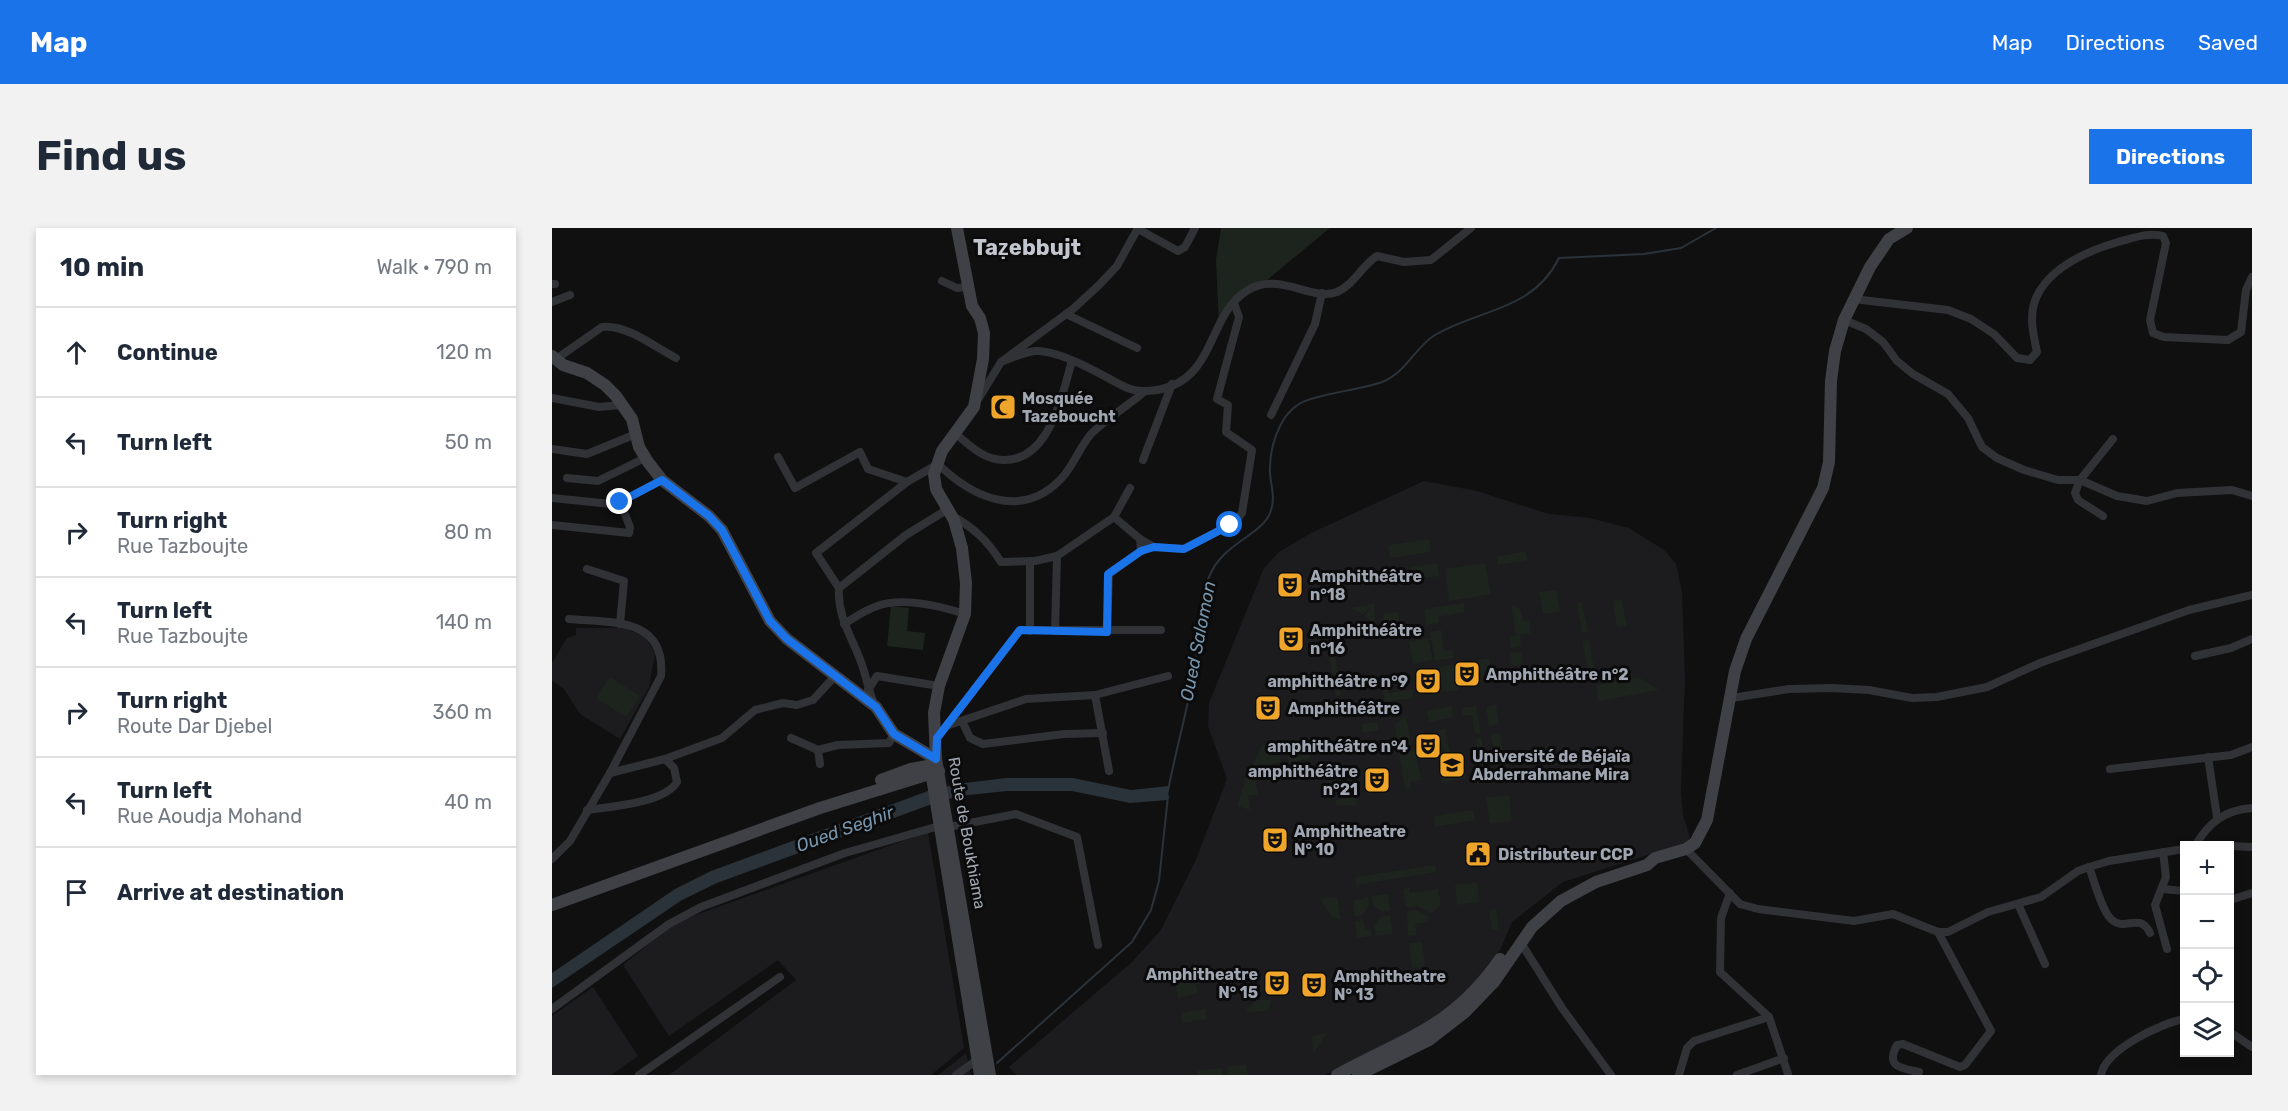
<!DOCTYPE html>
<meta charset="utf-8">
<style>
body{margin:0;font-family:Rubik,sans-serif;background:#f2f2f3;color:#1f2937}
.controls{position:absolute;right:18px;bottom:18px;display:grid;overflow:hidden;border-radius:0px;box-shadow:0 3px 9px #0003}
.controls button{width:54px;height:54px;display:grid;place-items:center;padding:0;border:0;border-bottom:2px solid #e0e1e3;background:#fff;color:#1f2937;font:30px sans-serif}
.stop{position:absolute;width:18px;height:18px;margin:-14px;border:4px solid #1a73e8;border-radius:50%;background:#fff}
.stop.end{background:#1a73e8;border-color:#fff;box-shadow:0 2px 6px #0008}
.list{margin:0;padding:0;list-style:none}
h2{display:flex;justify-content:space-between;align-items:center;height:78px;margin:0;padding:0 24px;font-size:26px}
h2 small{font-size:20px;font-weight:400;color:#747a83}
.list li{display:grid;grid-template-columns:39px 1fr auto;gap:18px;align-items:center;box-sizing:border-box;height:90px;padding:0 24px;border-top:2px solid #e0e1e3}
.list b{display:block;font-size:22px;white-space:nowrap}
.list p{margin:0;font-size:20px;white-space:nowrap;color:#747a83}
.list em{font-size:20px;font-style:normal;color:#747a83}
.icon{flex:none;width:33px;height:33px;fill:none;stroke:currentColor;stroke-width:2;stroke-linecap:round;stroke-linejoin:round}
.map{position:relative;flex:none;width:1700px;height:847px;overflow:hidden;border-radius:0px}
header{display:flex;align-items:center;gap:36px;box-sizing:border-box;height:84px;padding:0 30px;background:#1a73e8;color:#fff}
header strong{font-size:28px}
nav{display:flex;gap:33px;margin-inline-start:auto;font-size:21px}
.intro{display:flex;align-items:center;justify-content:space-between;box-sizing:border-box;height:144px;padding:0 36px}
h1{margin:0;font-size:42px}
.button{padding:15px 27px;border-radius:0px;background:#1a73e8;color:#fff;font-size:21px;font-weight:700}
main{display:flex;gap:36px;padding:0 36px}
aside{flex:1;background:#fff;border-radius:0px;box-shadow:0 3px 9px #0003}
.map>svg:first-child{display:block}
.built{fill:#1c1c1e}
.green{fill:#1c241d}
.water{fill:#2a3339}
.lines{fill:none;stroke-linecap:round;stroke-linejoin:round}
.stream{stroke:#2a3339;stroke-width:2}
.street{stroke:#313236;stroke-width:8}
.secondary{stroke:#3f4146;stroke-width:12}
.route{stroke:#1a73e8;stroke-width:8}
.labels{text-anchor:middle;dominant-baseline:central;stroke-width:6;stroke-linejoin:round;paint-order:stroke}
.poi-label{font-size:16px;font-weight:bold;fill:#a1a7b2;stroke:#0b0b0c;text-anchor:start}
.street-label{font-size:16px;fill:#a1a7b2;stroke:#0b0b0c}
.water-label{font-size:18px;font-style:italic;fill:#7796ae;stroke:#0b0b0c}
.district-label{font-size:22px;font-weight:bold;fill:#c2c6ce;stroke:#0b0b0c}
</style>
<header>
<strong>Map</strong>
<nav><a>Map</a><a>Directions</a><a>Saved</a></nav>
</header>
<div class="intro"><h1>Find us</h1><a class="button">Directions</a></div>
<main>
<aside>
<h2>10 min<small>Walk · 790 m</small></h2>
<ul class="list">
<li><svg class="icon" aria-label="ahead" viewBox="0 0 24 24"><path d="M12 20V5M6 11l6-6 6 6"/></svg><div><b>Continue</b></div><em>120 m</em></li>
<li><svg class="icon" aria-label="left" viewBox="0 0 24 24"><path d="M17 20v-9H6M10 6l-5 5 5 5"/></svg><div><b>Turn left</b></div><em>50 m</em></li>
<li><svg class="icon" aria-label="right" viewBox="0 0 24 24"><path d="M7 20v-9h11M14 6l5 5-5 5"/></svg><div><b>Turn right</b><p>Rue Tazboujte</p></div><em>80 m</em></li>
<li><svg class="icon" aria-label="left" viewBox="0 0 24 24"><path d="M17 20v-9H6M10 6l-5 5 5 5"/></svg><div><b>Turn left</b><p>Rue Tazboujte</p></div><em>140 m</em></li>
<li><svg class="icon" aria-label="right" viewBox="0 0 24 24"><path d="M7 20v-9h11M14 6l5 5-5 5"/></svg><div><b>Turn right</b><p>Route Dar Djebel</p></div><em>360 m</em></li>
<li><svg class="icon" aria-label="left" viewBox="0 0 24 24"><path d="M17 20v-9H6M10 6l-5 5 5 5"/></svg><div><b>Turn left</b><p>Rue Aoudja Mohand</p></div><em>40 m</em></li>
<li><svg class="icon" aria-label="arrive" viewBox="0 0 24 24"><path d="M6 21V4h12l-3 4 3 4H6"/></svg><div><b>Arrive at destination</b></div></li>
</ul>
</aside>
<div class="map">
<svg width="1700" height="847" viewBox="0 0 1700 847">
<rect width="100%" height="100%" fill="#101011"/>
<!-- built -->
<g class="built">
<polygon points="872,253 925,263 997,286 1038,290 1077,300 1112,322 1124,336 1130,364 1133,450 1129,563 1131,587 1139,613 1011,654 960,694 948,722 915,765 877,797 773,847 465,847 457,839 580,734 609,702 643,634 675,551 656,498 657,475 712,340 727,324 759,305"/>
<polygon points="24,400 71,400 92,408 103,425 97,459 68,511 28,486 12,461 0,453 0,435 15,410 24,407"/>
<polygon points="376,604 412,820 379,847 117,847 244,752 226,732 117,808 71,737 124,694"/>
<polygon points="41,759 86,828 59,847 0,847 0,788"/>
<polygon points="414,825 419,847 386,847"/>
</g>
<!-- green -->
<g class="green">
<polygon points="669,0 778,0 709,57 695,62 667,98 664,32"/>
<polygon points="877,311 879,324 838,330 836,317"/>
<polygon points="974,323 976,332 946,337 945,329"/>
<polygon points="885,335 887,348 860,352 858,339"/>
<polygon points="933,335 939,366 897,373 893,341"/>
<polygon points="853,339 855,353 828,357 826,344"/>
<polygon points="1005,362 1008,384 991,386 987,364"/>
<polygon points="1070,371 1075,398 1065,399 1061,373"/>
<polygon points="1030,374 1036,404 1030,405 1025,375"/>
<polygon points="912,375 913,384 886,389 887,395 874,397 872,381"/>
<polygon points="822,376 824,396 812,388 820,378 811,386 798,380"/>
<polygon points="959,376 968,381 971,393 977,392 979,405 968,407 969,418 959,420 958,409 964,408"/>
<polygon points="339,378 357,380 355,403 373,405 371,422 335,418"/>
<polygon points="846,384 850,410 842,411 840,396 832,397 831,386"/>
<polygon points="889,402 892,423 901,422 902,430 883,433 878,404"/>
<polygon points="876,410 881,432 861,436 857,414"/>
<polygon points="1037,412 1042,441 1036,442 1030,413"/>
<polygon points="781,416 789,467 784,468 775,417"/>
<circle cx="964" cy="431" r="7"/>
<polygon points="937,430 941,452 930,454 926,432"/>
<polygon points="1017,435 1022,437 1023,446 1004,450 1002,438"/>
<polygon points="903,436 907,462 891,464 887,439"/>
<polygon points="58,449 88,468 74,489 44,470"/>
<polygon points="1086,449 1107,462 1046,473 1044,457"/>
<polygon points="830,458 835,458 837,465 860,461 861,470 833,474"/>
<polygon points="944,477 947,496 937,498 934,479"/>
<polygon points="900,478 901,489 877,494 875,483"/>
<polygon points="924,478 929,505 923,506 920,487 911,488 910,480"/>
<polygon points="854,487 859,516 846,518 843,497"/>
<polygon points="825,494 827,502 811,505 809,496"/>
<polygon points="893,501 898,527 893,528 886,502"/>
<polygon points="948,505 954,545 946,546 939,506"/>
<polygon points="754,509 758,530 737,535 733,513"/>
<polygon points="929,509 937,554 925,556 921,532 927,531 924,510"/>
<polygon points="724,514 729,534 699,541 710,517"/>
<polygon points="863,522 869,552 858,554 859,560 853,561 847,525"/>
<polygon points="911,535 914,550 890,555 887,540"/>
<polygon points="702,546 706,566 696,568 698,582 685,578 695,547"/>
<polygon points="957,567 960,593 938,596 934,570"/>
<polygon points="804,569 805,577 784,578 783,572"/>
<polygon points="921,582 923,592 883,599 882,588"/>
<polygon points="883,637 884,644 804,657 803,649"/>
<polygon points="925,654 928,674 905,677 903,657"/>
<polygon points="857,660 858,665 886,661 889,677 879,685 865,678 854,679 851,661"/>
<polygon points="836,666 838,683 830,684 821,677 820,668"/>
<polygon points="785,669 789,692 781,690 768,671"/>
<polygon points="816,669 817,678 810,687 803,688 801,673"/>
<polygon points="944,681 947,701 940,702 937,682"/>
<polygon points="864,682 877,689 875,694 863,696 865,707 856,708 855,683"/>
<polygon points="838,687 841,706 824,708 822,698 829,689"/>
<polygon points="811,692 813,701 819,703 820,708 805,710 803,693"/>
<polygon points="870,714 873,738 860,740 857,715"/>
<polygon points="641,741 646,765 626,770 621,746"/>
<polygon points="720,771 717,782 697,785 694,782 705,772"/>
<polygon points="653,781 655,791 630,795 629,785"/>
<polygon points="776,804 761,826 760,808"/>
<polygon points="694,836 696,847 676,847 675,839"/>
<polygon points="670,840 671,847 645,847 645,843"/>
</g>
<!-- water -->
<polygon class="water" points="454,550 521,550 579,562 617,558 616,572 578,575 520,563 455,563 407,568 380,576 165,655 130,672 0,760 0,745 123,661 159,643 376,563 405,556"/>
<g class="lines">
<!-- stream -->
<g class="stream">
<path d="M616,563c8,-42 20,-83 27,-125 4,-29 4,-61 14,-89 13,-34 52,-41 61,-64 6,-14 1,-26 0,-40 -1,-23 8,-56 29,-69 16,-10 62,-14 83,-22 24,-9 33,-35 53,-47 44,-26 98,-24 124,-77l85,-4 37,-6 35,-20"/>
<polyline points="445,835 580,714 599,682 607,653 616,568"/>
</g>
<!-- street -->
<g class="street">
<polyline points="586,1 626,23 633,19 643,0"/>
<polyline points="390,53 405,60 416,59"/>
<polyline points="0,56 3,56"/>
<path d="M1301,71l95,11 23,9 23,15 23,24 13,2 7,-8c-2,-10 -5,-22 -5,-32 -1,-45 51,-68 86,-78 15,-4 30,-10 45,-6l3,7 -16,77 3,13 11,4 64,3 13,-8 5,-42 6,-13"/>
<polyline points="0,74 18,67"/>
<polyline points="514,86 585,120"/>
<polyline points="1292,92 1314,101 1331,114 1345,133 1361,146 1396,166 1416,190 1430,219 1445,230 1472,242 1506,252 1528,252 1565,268 1595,273 1625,265 1680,262 1700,268"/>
<path d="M4,131l46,-32c26,-2 51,19 74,31"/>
<path d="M449,134c11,-4 22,-10 35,-11 20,-1 54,17 72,27 13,7 23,14 38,13 72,-3 58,-75 102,-101 31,-19 64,12 89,2 18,-8 24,-26 40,-36l27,6 27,-2 40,-32"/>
<polyline points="0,170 47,179 69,177"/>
<polyline points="427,170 449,134 521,81 547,57 565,38 586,0"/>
<polyline points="719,187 763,96 770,65"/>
<path d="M404,206c11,9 24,22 39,25 53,10 66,-61 77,-98"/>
<polyline points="0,221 35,226 84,206"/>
<polyline points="226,229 243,260 308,224 316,241 355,254"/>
<polyline points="591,232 620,156"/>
<polyline points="15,250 46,253 93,230"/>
<polyline points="0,270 59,276 68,274 110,252"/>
<path d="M399,287c23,13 36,25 50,47l34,-1 22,-5 57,-39 16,-29"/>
<polyline points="1551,288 1526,272 1523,265 1528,252 1561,211"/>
<polyline points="0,297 77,305 78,299 68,274"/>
<polyline points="588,311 602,319 631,321 682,295 690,285 700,222 674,204 676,177 665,171 687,89 682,75"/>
<polyline points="35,341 72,353 68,396"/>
<path d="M287,360l-23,-35 91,-71 31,-18c34,33 82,56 122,16 13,-13 19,-32 31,-46 16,-16 37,-28 54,-43"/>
<path d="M292,396c10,-6 21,-14 33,-18 25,-9 63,0 88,8"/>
<polyline points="478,403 478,333"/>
<polyline points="503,403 505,328"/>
<polyline points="555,404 557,346 589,323 588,311 562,289"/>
<polyline points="1643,428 1679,420 1700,411"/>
<polyline points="316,462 325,448 387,458"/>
<polyline points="543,467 557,543"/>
<polyline points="1180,470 1237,461 1279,460 1317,462 1360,470 1385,469 1435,459 1488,435 1637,382 1700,367"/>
<path d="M322,476c-5,-12 -7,-24 -11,-36 -9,-29 -26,-49 -24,-80l67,-53 42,-26"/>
<polyline points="410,493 418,510 431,516 512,506 551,505"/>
<polyline points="397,497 474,471 543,467 616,448"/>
<polyline points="239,510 266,522 286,517 337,515 342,506"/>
<polyline points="385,510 468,402 609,402"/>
<polyline points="266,522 268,536"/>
<polyline points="1656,529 1665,589"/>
<polyline points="113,531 170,510 203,482 231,475 245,477 261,472 283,448"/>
<polyline points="1558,541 1679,527 1700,519"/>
<path d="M35,582c22,-3 78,-7 90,-28l-3,-14 -9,-9 -55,14"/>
<polyline points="397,599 464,586 525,609 546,717"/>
<path d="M1643,618c14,-24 30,-36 57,-38"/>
<polyline points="1661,618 1662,618"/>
<polyline points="1678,618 1700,619"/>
<polyline points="1134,621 1188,676 1206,681 1302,693 1341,686 1386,704 1396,704 1436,684 1489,669 1526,643 1537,639 1557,633 1632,621"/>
<polyline points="1611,624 1614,649 1603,677 1615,721"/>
<path d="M0,631l18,-18 40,-68 51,-97c5,-59 -49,-53 -92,-57"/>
<path d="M1537,639c5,13 13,44 22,52 14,14 28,-8 39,14"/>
<polyline points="1611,661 1632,663"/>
<polyline points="1178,665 1169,690 1168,744 1217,789 1236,846"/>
<polyline points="1678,672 1700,665"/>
<polyline points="1466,676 1493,736"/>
<polyline points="969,715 1010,780 1059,847"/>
<polyline points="0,781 117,696 149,679 293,625 387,598"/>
<polyline points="1678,804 1700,819"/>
<path d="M1367,844c-18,-4 -34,-5 -22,-27l6,-1 57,23 5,-2 26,-34 -53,-99"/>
<polyline points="87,847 228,749"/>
<polyline points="404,847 429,829"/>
<polyline points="1127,847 1135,820 1142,813 1217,789"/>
<polyline points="1185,847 1232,830"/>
<path d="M1549,847c4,-25 60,-52 83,-56"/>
</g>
<!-- secondary -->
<g class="secondary">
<polyline points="405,0 420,78 428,90 432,105 431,131 422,179 390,223 382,246 384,261 402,292 410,320 414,355 413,386 387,458 382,485 384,531 438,847"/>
<polyline points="0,128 11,137 35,145 53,157 64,168 80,191 87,219 96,234 110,252 157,288 170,302 218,393 235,411 324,479 342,506 384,531"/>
<polyline points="378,537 428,847"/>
<polyline points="329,552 359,541 381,537"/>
<polyline points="0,677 268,580 387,543"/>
<path d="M785,847c69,-38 115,-47 163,-116"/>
<polyline points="806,847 877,812 912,785 942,754 980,699 1009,673 1044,654 1095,637 1103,630 1134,621 1143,615 1155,592 1183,443 1194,411 1271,260 1277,234 1279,153 1283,123 1292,92 1318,39 1337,11 1355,0"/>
</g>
</g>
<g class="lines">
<!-- route -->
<polyline class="route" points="68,274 110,252 157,288 170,302 218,393 235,411 324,479 342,506 384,531 385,510 468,402 555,404 556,346 589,323 602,319 632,321 678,297"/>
</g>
<!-- icons -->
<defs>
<symbol id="mosque-square" viewBox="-11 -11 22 22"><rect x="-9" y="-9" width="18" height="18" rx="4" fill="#efa529" stroke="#0b0b0c"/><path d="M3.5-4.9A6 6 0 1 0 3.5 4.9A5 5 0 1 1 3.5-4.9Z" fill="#111"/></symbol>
<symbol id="theatre-square" viewBox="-11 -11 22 22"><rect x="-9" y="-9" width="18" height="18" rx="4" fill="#efa529" stroke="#0b0b0c"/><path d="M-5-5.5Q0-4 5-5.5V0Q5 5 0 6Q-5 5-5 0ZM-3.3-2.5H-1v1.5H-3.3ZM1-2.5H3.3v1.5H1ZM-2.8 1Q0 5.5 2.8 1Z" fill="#111"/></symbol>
<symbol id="university-square" viewBox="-11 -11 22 22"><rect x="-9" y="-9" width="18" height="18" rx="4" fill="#efa529" stroke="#0b0b0c"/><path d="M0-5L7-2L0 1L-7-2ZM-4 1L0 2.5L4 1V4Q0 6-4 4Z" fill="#111"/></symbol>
<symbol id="civic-square" viewBox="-11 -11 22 22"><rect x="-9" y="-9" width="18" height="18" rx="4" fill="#efa529" stroke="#0b0b0c"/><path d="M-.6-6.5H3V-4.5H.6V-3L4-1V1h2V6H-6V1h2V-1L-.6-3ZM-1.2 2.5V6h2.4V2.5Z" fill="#111"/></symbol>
</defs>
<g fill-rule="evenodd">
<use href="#mosque-square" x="436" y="164" width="30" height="30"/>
<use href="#theatre-square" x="723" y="342" width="30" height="30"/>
<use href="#theatre-square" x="724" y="396" width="30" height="30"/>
<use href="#theatre-square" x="900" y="431" width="30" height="30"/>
<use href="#theatre-square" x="861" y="438" width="30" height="30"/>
<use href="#theatre-square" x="701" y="465" width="30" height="30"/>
<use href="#theatre-square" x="861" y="503" width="30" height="30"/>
<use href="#university-square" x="885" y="522" width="30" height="30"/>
<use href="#theatre-square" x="810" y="537" width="30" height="30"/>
<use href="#theatre-square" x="708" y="597" width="30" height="30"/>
<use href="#civic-square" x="911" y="611" width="30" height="30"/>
<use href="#theatre-square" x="710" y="740" width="30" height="30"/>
<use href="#theatre-square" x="747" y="742" width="30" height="30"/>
</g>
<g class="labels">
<!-- poi labels -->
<g class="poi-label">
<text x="470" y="170">Mosquée<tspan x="470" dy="18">Tazeboucht</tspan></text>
<text x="758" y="348">Amphithéâtre<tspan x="758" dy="18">n°18</tspan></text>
<text x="758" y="402">Amphithéâtre<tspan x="758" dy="18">n°16</tspan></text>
<text x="934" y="446">Amphithéâtre n°2</text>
<text x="856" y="453" text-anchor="end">amphithéâtre n°9</text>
<text x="736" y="480">Amphithéâtre</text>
<text x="856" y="518" text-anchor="end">amphithéâtre n°4</text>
<text x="920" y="528">Université de Béjaïa<tspan x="920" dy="18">Abderrahmane Mira</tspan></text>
<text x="806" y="543" text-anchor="end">amphithéâtre<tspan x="806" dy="18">n°21</tspan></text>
<text x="742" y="603">Amphitheatre<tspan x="742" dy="18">N° 10</tspan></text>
<text x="946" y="626">Distributeur CCP</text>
<text x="706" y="746" text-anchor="end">Amphitheatre<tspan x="706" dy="18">N° 15</tspan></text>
<text x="782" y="748">Amphitheatre<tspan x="782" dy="18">N° 13</tspan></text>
</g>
<!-- street labels -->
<g class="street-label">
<text transform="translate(415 605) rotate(80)">Route de Boukhiama</text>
</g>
<!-- water labels -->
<g class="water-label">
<text transform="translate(646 413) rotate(-79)">Oued Salomon</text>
<text transform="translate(293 601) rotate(-20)">Oued Seghir</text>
</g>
<!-- district labels -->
<g class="district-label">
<text x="475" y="19">Taẓebbujt</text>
</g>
</g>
</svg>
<div class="controls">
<button>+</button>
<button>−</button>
<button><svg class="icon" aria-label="locate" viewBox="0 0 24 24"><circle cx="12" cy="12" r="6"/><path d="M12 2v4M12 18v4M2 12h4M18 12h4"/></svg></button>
<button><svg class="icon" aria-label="layers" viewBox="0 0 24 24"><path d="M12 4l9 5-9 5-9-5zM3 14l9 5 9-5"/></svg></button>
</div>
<div class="stop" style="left:678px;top:297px"></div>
<div class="stop end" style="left:68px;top:274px"></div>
</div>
</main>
